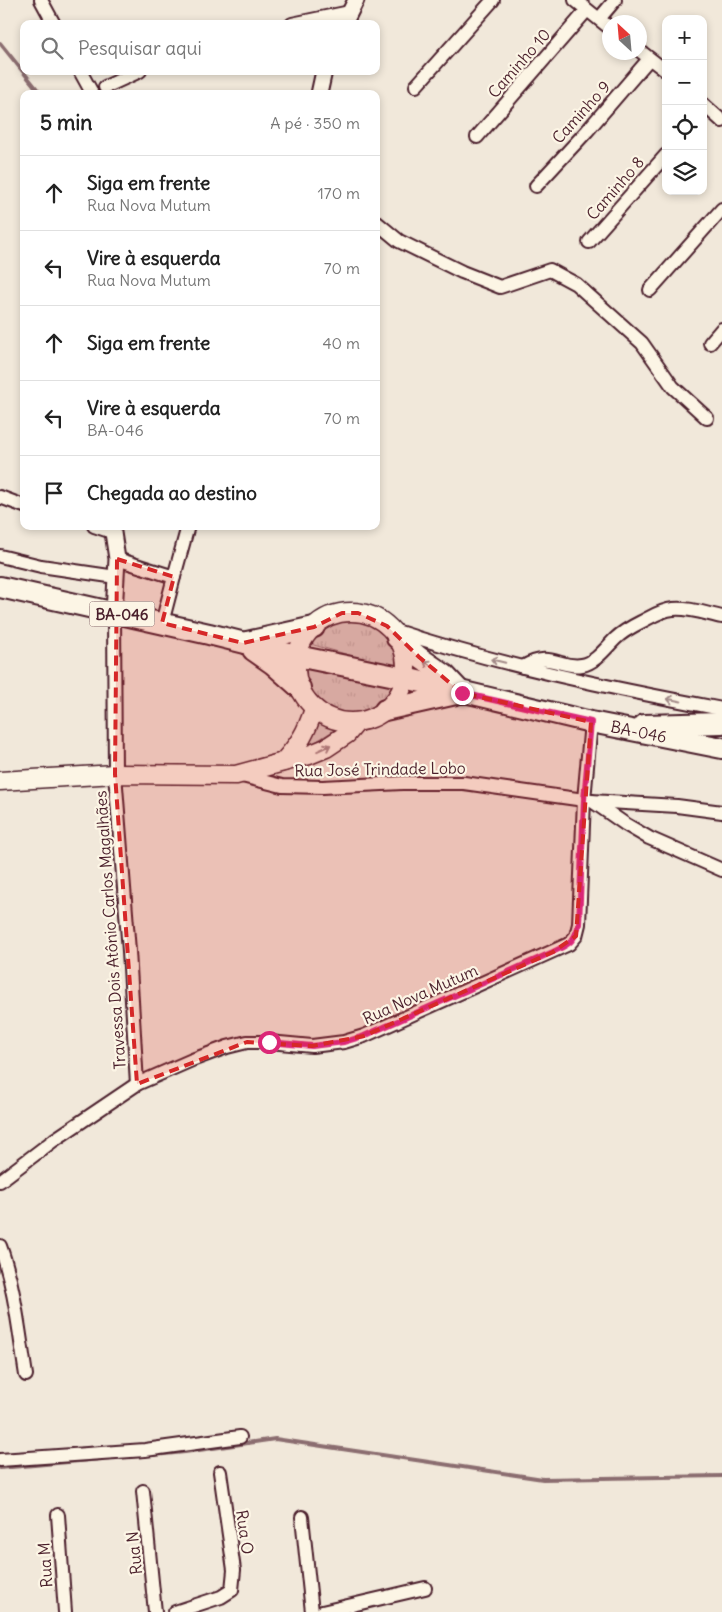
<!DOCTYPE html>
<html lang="pt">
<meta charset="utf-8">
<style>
body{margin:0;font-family:Delius,sans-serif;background:#f6f6f6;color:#222}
.controls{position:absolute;right:15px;top:15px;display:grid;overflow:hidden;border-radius:10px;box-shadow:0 2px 8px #0003}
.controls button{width:45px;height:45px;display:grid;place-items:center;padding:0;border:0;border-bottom:1px solid #e0e0e0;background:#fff;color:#222;font:25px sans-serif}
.compass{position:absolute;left:602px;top:15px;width:45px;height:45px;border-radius:50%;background:#fff;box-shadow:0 2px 8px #0003;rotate:334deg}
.stop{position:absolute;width:15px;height:15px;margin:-11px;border:4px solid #db2777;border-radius:50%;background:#fff}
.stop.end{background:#db2777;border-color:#fff;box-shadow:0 1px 5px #0008}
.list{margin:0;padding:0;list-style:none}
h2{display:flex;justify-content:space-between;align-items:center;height:65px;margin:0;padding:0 20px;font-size:21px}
h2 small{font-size:16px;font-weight:400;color:#767676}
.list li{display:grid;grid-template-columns:32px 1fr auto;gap:15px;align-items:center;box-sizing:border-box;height:75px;padding:0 20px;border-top:1px solid #e0e0e0}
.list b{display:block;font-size:19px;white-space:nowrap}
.list p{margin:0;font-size:16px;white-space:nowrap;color:#767676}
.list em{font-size:16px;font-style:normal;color:#767676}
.icon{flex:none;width:28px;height:28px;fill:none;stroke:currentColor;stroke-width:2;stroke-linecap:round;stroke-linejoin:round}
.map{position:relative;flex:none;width:722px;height:1612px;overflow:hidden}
.search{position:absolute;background:#fff;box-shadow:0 2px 8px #0003;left:20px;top:20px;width:360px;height:55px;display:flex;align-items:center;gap:12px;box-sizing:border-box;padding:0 18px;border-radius:10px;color:#767676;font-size:19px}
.panel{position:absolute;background:#fff;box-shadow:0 2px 8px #0003;left:20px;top:90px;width:360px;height:440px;border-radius:10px}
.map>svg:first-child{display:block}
.grass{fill:url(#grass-tufts);stroke:#917476}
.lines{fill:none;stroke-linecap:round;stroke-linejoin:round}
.stream{stroke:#8b6d6f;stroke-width:4}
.minor-casing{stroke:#4a1f2b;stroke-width:16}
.tertiary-casing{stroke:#4a1f2b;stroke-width:19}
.secondary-casing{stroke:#4a1f2b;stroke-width:21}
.primary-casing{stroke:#4a1f2b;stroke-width:24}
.minor{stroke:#fcf5e5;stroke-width:12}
.tertiary{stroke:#fcf5e5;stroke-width:15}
.secondary{stroke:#fcf5e5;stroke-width:18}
.primary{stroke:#fcf5e5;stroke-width:20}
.oneway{stroke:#a38a88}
.route{stroke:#db2777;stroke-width:6}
.marked{fill:#d62828;fill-opacity:0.2;stroke:#d62828;stroke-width:4;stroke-dasharray:10 6;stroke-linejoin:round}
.labels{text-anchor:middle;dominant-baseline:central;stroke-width:4.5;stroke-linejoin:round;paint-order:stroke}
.shield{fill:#fcf5e5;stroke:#7f5f63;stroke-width:1}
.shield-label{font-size:15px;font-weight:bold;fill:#4a1f2b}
.street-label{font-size:16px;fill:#4a1f2b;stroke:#fcf5e5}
</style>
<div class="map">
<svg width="722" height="1612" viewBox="0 0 722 1612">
<defs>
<pattern id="grass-tufts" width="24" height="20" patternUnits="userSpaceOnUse" patternTransform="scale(1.25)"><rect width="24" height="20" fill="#d8cac0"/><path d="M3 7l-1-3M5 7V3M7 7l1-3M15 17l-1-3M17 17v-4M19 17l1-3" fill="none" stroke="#bbada5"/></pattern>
</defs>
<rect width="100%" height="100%" fill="#f1e8da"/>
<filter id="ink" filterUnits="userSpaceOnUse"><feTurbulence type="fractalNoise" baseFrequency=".02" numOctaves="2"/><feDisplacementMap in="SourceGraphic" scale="10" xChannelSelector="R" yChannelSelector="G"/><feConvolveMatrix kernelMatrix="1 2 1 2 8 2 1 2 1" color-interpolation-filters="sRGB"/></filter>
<g filter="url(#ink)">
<!-- grass -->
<g class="grass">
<path d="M347,620c28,0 51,19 52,49l-89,-25c9,-14 20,-21 37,-24z"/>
<path d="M304,666l91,19c-20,48 -91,33 -91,-19z"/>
<polygon points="317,719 339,727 304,749"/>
</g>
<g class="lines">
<!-- stream -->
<g class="stream">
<polyline points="0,43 41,94"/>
<polyline points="154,1455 185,1452 275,1439 543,1479 722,1476"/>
<polyline points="0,1468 102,1459"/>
</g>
<defs>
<g id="minor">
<polyline points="41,0 54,24"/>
<polyline points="575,0 610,28"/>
<polyline points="599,19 615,0"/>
<polyline points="292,24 350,12"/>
<polyline points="640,51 666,71"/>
<polyline points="80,71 91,91"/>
<polyline points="416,86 493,0"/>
<polyline points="105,87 140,71"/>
<polyline points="703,104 722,121"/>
<polyline points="477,137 587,10"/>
<polyline points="536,186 587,131 649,59"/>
<polyline points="376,222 399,241 462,272 500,287 550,270 576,284 642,343 673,387 707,418"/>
<polyline points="589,242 666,155"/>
<polyline points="650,290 722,209"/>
<polyline points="710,343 722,329"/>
<polyline points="0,497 24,506"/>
<polyline points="94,526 112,532"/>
<polyline points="0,556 41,566 116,577"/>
<polyline points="117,559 174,577 162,623"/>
<polyline points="174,577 188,526"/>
<polyline points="114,613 115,774 129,951 137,1084"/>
<path d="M390,629c109,36 220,59 332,80"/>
<path d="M523,667c28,-17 36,2 59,-2 13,-2 24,-17 33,-26 7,-7 16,-12 26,-17 10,-5 20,-12 32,-13 15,-2 34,5 49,8"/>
<polyline points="238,775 282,786 323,787 402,783 464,783 591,801 677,806 722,812"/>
<polyline points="592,801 625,824 649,838 722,870"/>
<polyline points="0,1181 54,1140 137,1084 192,1060 227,1047 247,1042 269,1042 312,1046 344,1042 364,1036 569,944 576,936 579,924 584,800 591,722"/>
<path d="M0,1246c15,41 19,86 26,129"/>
<polyline points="0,1460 145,1450 240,1437"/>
<polyline points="143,1491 155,1612"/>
<polyline points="58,1515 65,1612"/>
<polyline points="302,1517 312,1612"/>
<polyline points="175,1612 221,1597 232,1590 234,1570 220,1472"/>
<polyline points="322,1612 425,1588"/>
</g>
<g id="tertiary">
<polyline points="344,24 356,0"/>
<polyline points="319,94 324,71"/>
<polyline points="112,526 117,559 114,613"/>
</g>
<g id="secondary">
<circle cx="351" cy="667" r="55"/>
<path d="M283,762c17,-19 23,-29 31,-53"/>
<polyline points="0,781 115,774 236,775 309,755 326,748 347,734 357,722"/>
</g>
<g id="primary">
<path id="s1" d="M0,587l209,47 88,22 108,22 186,44 131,26"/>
<polyline points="397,638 419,657 445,675 462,693"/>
<polyline points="247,642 314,627"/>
<polyline points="253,650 273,664 300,688"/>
<polyline points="385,710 456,694"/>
<polyline points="644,725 722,723"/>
</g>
</defs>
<!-- minor casing -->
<use href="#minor" class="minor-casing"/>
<!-- tertiary casing -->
<use href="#tertiary" class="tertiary-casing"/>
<!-- secondary casing -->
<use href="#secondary" class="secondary-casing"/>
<!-- primary casing -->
<use href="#primary" class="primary-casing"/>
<!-- minor -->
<use href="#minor" class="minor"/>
<!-- tertiary -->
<use href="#tertiary" class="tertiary"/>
<!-- secondary -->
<use href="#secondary" class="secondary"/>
<!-- primary -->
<use href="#primary" class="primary"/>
</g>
<!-- one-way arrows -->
<defs><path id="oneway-shaft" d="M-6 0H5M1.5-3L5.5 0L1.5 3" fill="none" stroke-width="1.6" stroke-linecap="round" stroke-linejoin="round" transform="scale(1.25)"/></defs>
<g class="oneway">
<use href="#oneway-shaft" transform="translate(498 661) rotate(-166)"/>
<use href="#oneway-shaft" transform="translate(430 665) rotate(-146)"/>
<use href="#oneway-shaft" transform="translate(674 700) rotate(-169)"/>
<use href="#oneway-shaft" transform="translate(324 748) rotate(-25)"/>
</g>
</g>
<g class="lines" filter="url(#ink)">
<!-- route -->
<path class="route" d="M269,1042l43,4 32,-4 20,-6 189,-84c16,-8 21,-9 26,-28l5,-124 7,-78 -129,-29"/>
</g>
<!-- marked area -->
<path class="marked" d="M117,559l57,18 -12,46 81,20 71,-16 28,-14h16l29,13 32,31 43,36 129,29 -15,214 -23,16 -189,84 -52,10 -65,-4 -110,42 -22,-310z"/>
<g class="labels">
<!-- shield labels -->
<rect class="shield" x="89.5" y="601.5" width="65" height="25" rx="4"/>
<g class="shield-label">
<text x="122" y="614">BA-046</text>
</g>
<!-- street labels -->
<g class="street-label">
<text transform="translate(519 63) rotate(-49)">Caminho 10</text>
<text transform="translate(581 112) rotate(-48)">Caminho 9</text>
<text transform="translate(615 188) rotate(-49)">Caminho 8</text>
<text stroke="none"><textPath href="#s1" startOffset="655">BA-046</textPath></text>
<text transform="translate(380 769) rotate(-1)">Rua José Trindade Lobo</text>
<text transform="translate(110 930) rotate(-94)">Travessa Dois Atônio Carlos Magalhães</text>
<text transform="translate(420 994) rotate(-24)">Rua Nova Mutum</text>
<text transform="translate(245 1532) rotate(82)">Rua O</text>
<text transform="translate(134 1553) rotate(-96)">Rua N</text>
<text transform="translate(45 1565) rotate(-94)">Rua M</text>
</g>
</g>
</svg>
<div class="controls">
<button>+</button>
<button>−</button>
<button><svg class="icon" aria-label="locate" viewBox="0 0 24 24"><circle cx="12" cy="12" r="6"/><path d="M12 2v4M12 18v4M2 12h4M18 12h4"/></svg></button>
<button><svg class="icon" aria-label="layers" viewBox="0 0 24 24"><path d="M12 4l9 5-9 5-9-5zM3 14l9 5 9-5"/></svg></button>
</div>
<svg class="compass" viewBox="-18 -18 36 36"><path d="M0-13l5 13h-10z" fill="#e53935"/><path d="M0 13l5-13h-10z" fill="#767676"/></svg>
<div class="stop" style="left:269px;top:1042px"></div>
<div class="stop end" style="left:462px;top:693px"></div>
<div class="search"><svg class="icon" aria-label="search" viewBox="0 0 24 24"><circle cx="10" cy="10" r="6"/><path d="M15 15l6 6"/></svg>Pesquisar aqui</div>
<section class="panel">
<h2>5 min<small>A pé · 350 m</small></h2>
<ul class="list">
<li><svg class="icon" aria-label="ahead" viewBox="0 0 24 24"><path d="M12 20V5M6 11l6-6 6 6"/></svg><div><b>Siga em frente</b><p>Rua Nova Mutum</p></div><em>170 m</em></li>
<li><svg class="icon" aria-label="left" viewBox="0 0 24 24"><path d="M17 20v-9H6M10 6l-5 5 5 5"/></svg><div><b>Vire à esquerda</b><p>Rua Nova Mutum</p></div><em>70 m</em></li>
<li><svg class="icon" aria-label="ahead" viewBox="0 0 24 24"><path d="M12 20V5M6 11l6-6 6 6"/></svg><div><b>Siga em frente</b></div><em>40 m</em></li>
<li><svg class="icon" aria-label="left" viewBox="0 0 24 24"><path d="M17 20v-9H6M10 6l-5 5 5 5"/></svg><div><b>Vire à esquerda</b><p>BA-046</p></div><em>70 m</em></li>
<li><svg class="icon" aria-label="arrive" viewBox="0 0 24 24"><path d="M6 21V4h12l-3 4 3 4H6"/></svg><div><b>Chegada ao destino</b></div></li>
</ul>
</section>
</div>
